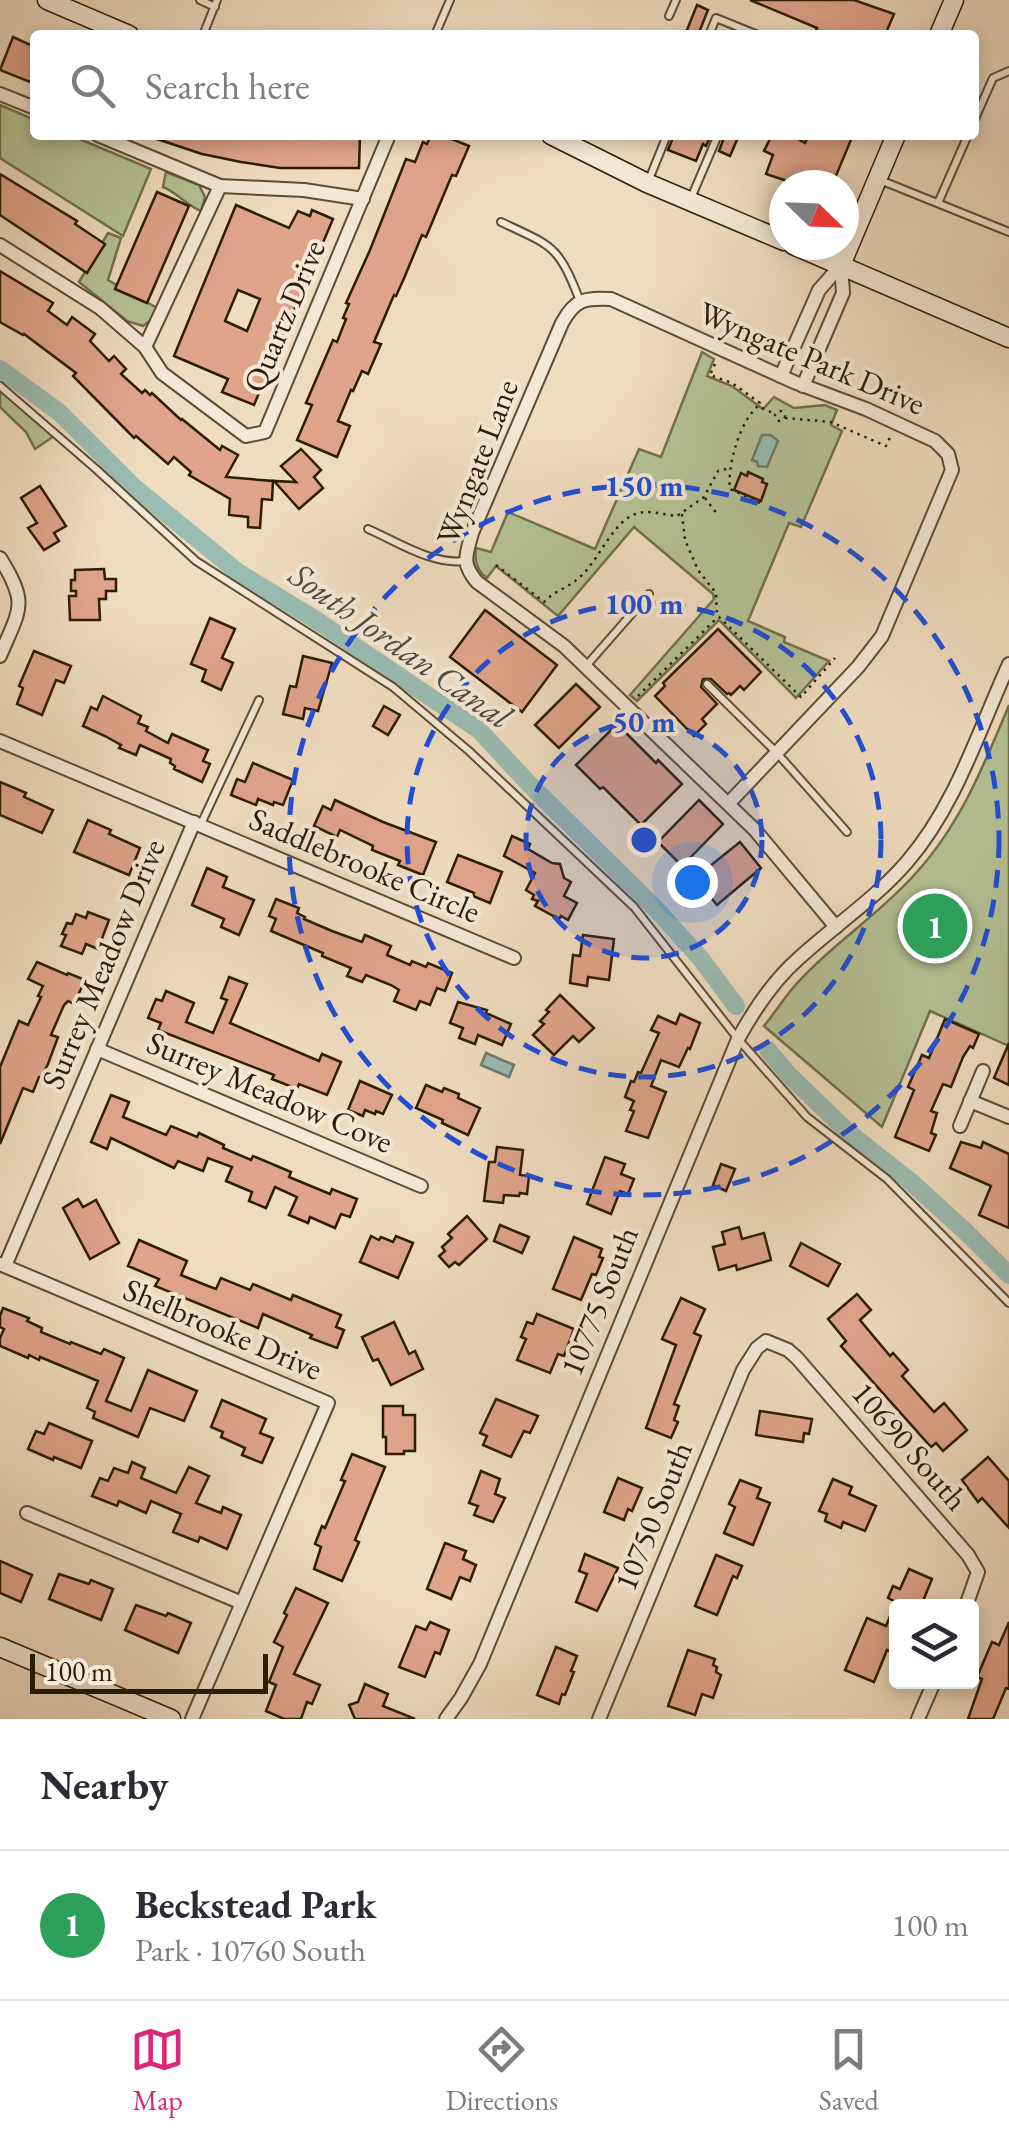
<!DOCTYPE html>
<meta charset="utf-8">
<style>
body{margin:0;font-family:"EB Garamond",serif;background:#f2f2f3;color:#2b2b33}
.controls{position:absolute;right:30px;bottom:30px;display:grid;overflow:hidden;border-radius:10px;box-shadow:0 5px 15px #0003}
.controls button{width:90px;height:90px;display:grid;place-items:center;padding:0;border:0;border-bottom:2px solid #e1e1e2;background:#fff;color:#2b2b33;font:50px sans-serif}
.compass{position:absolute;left:769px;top:170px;width:90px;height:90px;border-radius:50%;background:#fff;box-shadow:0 5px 15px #0003;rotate:113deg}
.scale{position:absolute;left:30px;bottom:25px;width:238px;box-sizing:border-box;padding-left:10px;border:5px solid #2c1d06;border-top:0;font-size:28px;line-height:35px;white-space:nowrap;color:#2c1d06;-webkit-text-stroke:8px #f5e8d6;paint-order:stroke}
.you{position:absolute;left:692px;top:882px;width:35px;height:35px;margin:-25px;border:8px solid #fff;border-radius:50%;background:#1a73e8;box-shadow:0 0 0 15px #1a73e833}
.badge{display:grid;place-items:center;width:65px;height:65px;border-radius:50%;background:#db2777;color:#fff;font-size:32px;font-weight:700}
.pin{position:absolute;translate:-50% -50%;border:5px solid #fff;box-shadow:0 2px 10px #0006}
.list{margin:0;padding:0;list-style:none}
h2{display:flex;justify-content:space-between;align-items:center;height:130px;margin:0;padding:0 40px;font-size:42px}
h2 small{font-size:32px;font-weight:400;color:#7c7c81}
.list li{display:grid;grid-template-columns:65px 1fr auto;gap:30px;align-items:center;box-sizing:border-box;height:150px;padding:0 40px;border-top:2px solid #e1e1e2}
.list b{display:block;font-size:38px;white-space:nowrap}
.list p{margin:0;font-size:32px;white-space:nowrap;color:#7c7c81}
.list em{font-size:32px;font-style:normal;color:#7c7c81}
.icon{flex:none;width:55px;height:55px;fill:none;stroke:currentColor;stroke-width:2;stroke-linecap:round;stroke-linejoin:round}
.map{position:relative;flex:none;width:1009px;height:1719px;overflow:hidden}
.search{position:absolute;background:#fff;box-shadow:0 5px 15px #0003;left:30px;right:30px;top:30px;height:110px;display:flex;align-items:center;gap:25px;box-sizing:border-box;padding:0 35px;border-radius:10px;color:#7c7c81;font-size:38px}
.sheet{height:280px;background:#fff}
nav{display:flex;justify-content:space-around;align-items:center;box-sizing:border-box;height:140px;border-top:2px solid #e1e1e2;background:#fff;font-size:28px;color:#7c7c81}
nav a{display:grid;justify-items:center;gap:5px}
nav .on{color:#db2777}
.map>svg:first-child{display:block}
.green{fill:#b5c296;stroke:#70704e;stroke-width:2.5}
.water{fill:#9abcb2;stroke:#6e7c6d;stroke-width:2.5}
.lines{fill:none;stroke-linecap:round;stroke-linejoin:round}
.canal{stroke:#9abcb2;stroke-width:18}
.building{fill:#e0a48a;stroke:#2c1d06;stroke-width:2.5;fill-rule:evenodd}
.lane-casing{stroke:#5d4d34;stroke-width:10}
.street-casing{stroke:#5d4d34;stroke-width:16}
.secondary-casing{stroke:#2c1d06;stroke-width:21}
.path{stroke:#2c1d06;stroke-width:2.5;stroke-dasharray:2.5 5;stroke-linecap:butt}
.lane{stroke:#f5e8d6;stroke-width:6}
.street{stroke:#f5e8d6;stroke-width:12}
.secondary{stroke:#f5e8d6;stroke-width:18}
.ring{fill:none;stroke:#1d4ed8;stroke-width:5;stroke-dasharray:18 12}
.labels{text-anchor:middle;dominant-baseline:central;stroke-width:8;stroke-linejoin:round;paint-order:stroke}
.street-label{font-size:32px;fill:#2c1d06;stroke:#f5e8d6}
.water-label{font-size:35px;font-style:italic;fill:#4d4d3a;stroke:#f5e8d6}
.centre{fill:#1d4ed8;stroke:#f5e8d6;stroke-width:5}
.ring-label{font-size:30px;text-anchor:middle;font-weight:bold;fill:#1d4ed8;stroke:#f5e8d6;stroke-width:8;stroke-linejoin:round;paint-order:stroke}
</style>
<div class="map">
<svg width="1009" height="1719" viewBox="0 0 1009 1719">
<rect width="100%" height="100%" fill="#f0dcc0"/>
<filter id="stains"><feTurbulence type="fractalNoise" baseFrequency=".002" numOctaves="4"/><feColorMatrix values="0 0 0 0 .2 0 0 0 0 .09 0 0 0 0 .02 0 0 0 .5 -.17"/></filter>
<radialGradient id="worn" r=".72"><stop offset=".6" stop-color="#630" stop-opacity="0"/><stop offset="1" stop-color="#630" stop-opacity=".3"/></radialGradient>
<!-- green -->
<g class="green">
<polygon points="0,105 35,120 35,135 70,135 151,169 123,236 0,158"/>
<path d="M166,172l33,13 6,12 -4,14c-15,-6 -23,-18 -38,-24z"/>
<polygon points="108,233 121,238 108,280 157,308 151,320 143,326 127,321 79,282"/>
<path d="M702,352l12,7 -7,17 25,10 31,23 11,-12 20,11 31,-3 12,5 -6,15 11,6 -41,96 -12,-4 -41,98 37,16 -1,5 45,19 -33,37 -77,-78 -82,81 -7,-6 84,-96 -1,-5 -79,-67 -76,89 -62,-50 -9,12c-10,-7 -13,-18 -11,-30l15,4 17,-40 87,37 44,-100 22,8z"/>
<polygon points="0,388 57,434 35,449 26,432 0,407"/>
<path d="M1009,705v341l-79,-35 -48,116 -118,-101c10,-12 18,-25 28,-37 37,-43 86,-73 124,-116 44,-48 68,-108 93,-168z"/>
</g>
<!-- water -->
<g class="water">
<polygon points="762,435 771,435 778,441 767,467 758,466 757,462 752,460"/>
<polygon points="486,1053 514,1065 509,1077 481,1065"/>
</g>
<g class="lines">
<!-- canal -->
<g class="canal">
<polyline points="0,369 59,412 135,488 239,573 313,618 479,730 530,785 656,909 701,959 736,1006"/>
<polyline points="768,1050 790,1076 848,1132 910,1181 966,1232 1009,1275"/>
</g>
</g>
<!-- building -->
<g class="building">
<polygon points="750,0 854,0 894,14 885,35 828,35 816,30 817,28"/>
<polygon points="697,5 708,10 698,35 685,35"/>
<polygon points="13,37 35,47 35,84 0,70"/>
<polygon points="151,135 360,135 359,168 280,168 241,162 202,154 151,137"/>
<polygon points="431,135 442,135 469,146 456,176 452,175 426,237 422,235 405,276 396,296 394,295 374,342 381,344 368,374 362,371 353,391 351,390 338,421 350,426 337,457 297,440 312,405 306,403 333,340 337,342 346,319 343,318 349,304 346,303 370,250 406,159 415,162 423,142 427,144"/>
<polygon points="674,135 711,135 706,146 703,144 696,161 668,150"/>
<polygon points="725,135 739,135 730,156 719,151"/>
<polygon points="772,135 791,135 805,143 809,135 853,135 835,178 826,175 822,185 799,185 766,174 773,155 764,151"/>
<polygon points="0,174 77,221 75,224 105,244 87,273 0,215"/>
<polygon points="157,192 189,206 147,303 115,289"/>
<path d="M236,205l53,23 9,-17 12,5 2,-6 21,9 -79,186 -32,-13 6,-13 -54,-23zM238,290l22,9 -13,32 -22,-10z"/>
<polygon points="0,271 53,303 48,311 67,325 72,317 95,334 90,341 109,361 114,356 126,369 121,374 142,393 145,390 150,395 152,393 181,420 182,419 220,450 222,446 238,455 226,477 273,481 272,500 262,499 260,528 248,527 248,517 229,515 230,499 189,475 191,472 174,457 168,464 136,436 134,438 73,376 76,373 24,334 23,335 0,322"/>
<polygon points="301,449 321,470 314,477 323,488 299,509 274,481 296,482 281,466"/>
<polygon points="748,472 763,479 762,482 767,484 761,501 734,490 741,473 747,476"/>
<polygon points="40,486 66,526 54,533 59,541 44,550 28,528 37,523 21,498"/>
<polygon points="104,569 105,579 116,579 116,591 106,591 106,599 99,599 100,620 70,620 69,596 76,596 76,591 71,591 71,580 75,580 75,570"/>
<polygon points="485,610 557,665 522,712 450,657"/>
<polygon points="210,618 235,629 222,658 233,663 221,690 202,681 206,670 191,664"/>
<polygon points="718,629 761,672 744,690 740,686 731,695 729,693 727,694 711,679 703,679 701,687 717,704 702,719 706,724 694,736 655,696 665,686 663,683"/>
<polygon points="34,651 71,666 64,683 56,680 42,715 17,704 23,688 19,686"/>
<polygon points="303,656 332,663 318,711 305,708 303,719 283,714 290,686 296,687"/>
<polygon points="576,684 600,707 559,748 535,725"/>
<polygon points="103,696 141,716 138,723 148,727 146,731 168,743 172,734 208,750 203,761 210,764 202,782 174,769 175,766 170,763 171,759 140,745 136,755 119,748 121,745 105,736 83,726 91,707 97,710"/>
<polygon points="384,706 400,715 388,735 373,726"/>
<polygon points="617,724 656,763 658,760 682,784 641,825 603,787 600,789 576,765"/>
<polygon points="253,763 293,780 283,805 274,802 273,805 258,799 256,805 231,795 237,779 245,782"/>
<polygon points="0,782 26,793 24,797 53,810 42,833 0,815"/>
<polygon points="335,800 383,822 436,842 423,875 398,865 400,861 372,850 373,846 340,830 337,837 314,826 323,806 331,810"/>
<polygon points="699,800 723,824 682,866 658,842"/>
<polygon points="88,820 111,830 109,834 140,848 129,875 74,852"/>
<polygon points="512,836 530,844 528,849 552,863 560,864 564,878 571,882 564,896 577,903 568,920 561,916 559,919 535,906 538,901 532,899 534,895 526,890 535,873 504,856"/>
<polygon points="740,842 761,868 717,905 695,878"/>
<polygon points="458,855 502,872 490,903 473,896 474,893 447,882"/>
<polygon points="207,868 227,877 223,887 254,900 239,935 221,927 224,919 192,905"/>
<polygon points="276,899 299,908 297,913 305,917 304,919 332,931 362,942 365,935 391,946 387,955 410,965 412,961 426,967 428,963 452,973 445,991 437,988 430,1005 420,1001 416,1010 394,1001 399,990 391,985 366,975 362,982 347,976 351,968 322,956 323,953 271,931 276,919 269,916"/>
<polygon points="88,912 109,920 98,949 86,944 82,954 61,946 66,935 62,934 67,923 72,924 76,914 86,918"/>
<polygon points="583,935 614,939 609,980 588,977 587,986 570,983 573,955 580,956"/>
<polygon points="37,962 67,975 68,973 85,980 74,1004 68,1001 64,1005 51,1035 58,1037 48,1064 41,1077 39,1077 33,1092 23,1088 0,1144 0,1067 19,1021 28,1025 41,997 38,996 43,986 28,979"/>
<polygon points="229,977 247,984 230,1023 319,1061 322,1054 341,1062 327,1095 299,1084 297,1089 272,1079 274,1075 158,1030 161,1023 148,1018 156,999 162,1001 166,991 194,1003 186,1022 213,1033 227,1000 221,998"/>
<polygon points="560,995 594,1028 579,1042 573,1036 554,1055 533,1035 544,1024 540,1021 549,1012 546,1010"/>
<polygon points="458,1002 487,1010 486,1013 511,1024 502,1045 478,1035 475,1044 459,1038 463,1028 450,1023"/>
<polygon points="680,1014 700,1023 690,1049 688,1048 679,1067 661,1060 651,1086 666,1092 648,1138 626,1131 634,1111 630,1110 634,1101 625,1097 631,1081 634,1082 638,1072 641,1073 659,1033 651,1030 658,1016 676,1024"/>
<polygon points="945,1019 979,1034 973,1048 970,1046 963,1057 951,1087 943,1084 931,1111 937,1113 931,1133 936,1135 929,1151 895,1137 914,1090 908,1087 922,1055 929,1058"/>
<polygon points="1009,1043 1009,1085 994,1078"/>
<polygon points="360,1081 392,1095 383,1114 376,1111 375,1114 365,1110 363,1116 348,1110"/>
<polygon points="426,1085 442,1092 444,1088 459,1094 458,1098 480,1108 468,1135 442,1123 443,1120 416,1108"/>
<polygon points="111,1095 129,1102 123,1117 166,1135 171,1126 197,1137 199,1133 224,1145 223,1148 251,1160 253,1156 291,1172 289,1177 330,1194 332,1189 357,1199 350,1217 341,1214 335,1228 310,1217 308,1223 289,1215 297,1197 275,1187 266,1208 249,1201 252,1192 226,1181 232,1167 208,1158 203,1171 178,1161 174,1168 111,1138 107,1149 91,1142"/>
<polygon points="961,1142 981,1148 983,1142 1009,1154 1009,1228 979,1215 991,1186 950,1168"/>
<polygon points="497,1147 523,1150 520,1175 529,1176 527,1194 520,1193 519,1196 504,1195 503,1203 484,1201 489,1162 495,1162"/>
<polygon points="605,1157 625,1164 621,1174 634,1179 628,1194 620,1191 611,1214 587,1204"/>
<polygon points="721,1164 735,1169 726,1191 713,1185"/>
<polygon points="78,1199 83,1207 96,1200 119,1243 90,1259 63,1208"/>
<polygon points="467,1216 487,1239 459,1265 455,1262 449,1267 439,1256 445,1251 442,1247 452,1238 448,1234"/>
<polygon points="500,1225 529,1237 522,1253 494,1241"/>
<polygon points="739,1227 742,1239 764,1233 771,1260 737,1270 736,1265 719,1270 713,1247 725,1244 722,1232"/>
<polygon points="371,1236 379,1240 381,1237 393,1242 396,1236 413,1243 398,1278 360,1262"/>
<polygon points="574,1237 602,1249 599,1257 603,1258 596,1275 592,1274 581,1300 553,1289"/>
<polygon points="139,1240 187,1261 181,1275 208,1286 216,1289 221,1278 250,1290 253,1284 291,1300 293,1295 341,1315 336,1327 344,1330 337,1348 310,1338 312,1335 263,1314 258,1328 155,1286 159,1279 128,1266"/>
<polygon points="801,1243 840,1264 828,1286 790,1266"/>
<polygon points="857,1294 871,1310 860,1320 890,1356 893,1353 908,1370 902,1376 934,1412 944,1403 967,1430 943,1451 936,1443 931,1447 841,1346 846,1341 828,1319"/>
<polygon points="681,1298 705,1309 694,1333 701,1336 674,1404 679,1406 674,1420 678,1422 671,1438 646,1428 676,1345 662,1339"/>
<polygon points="3,1308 29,1318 27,1321 42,1328 41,1332 70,1344 71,1342 101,1354 104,1349 124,1358 106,1401 131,1411 148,1370 197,1391 184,1421 150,1408 138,1437 93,1418 95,1412 87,1408 98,1381 40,1357 39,1360 29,1355 28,1358 0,1346 0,1338 4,1329 0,1327 0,1316"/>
<polygon points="537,1314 574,1329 564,1356 558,1354 550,1373 517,1360 526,1339 521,1337 527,1322 533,1324"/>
<polygon points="394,1322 409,1354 415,1351 423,1369 391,1385 378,1359 373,1361 362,1337"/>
<polygon points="496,1399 538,1416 530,1433 524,1431 511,1457 483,1445 487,1436 480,1433"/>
<polygon points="222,1400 266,1419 260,1433 273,1438 262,1463 242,1455 245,1448 221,1437 223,1432 211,1427"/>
<polygon points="383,1406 403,1406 403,1415 415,1415 415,1451 404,1451 404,1454 386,1454 386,1437 383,1437"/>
<polygon points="760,1411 812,1419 809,1434 804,1433 803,1442 756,1435"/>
<polygon points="49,1423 92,1441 81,1468 54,1457 53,1460 28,1449 36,1431 44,1434"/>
<polygon points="352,1454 385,1467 355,1540 359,1542 342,1581 314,1569 321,1547 315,1544 322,1526 325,1528 345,1481 341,1480"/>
<polygon points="988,1457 1009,1481 1009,1528 982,1498 978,1502 962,1480"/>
<polygon points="132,1462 145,1468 141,1478 176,1493 189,1467 209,1476 196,1503 221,1513 223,1507 241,1515 227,1549 200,1537 198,1542 173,1532 181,1514 151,1501 146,1513 119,1501 117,1506 92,1496 100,1478 108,1481 114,1468 128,1473"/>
<polygon points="481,1471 500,1479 495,1494 505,1498 493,1522 474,1515 478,1506 469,1503"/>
<polygon points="618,1478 642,1488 632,1511 628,1509 624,1520 604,1512"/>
<polygon points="833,1479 852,1487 849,1494 876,1506 865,1531 843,1522 841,1528 825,1521 827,1514 819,1511"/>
<polygon points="740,1480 761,1488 757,1498 770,1503 753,1545 724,1533 735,1507 729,1504"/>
<polygon points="445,1543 466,1551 463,1559 476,1565 470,1581 460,1577 451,1599 427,1589"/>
<polygon points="585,1554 618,1568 597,1611 576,1602 587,1574 579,1571"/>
<polygon points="716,1555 742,1566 737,1578 733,1576 717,1615 695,1606"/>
<polygon points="0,1561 32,1575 21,1602 0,1593"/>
<polygon points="909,1569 932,1579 921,1606 896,1606 896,1654 887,1650 874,1682 845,1670 867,1618 886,1626 896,1602 888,1598 893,1586 900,1589"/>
<polygon points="59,1574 89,1584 91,1580 113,1589 101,1620 49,1599"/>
<polygon points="296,1588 328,1603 294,1674 320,1685 312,1704 307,1702 301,1719 284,1719 266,1711 276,1685 269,1682 283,1647 274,1642 287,1615 284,1613"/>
<polygon points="136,1605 166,1616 168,1613 191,1623 178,1653 125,1630"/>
<polygon points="430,1622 449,1630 440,1654 435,1652 425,1677 399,1667 416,1626 426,1630"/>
<polygon points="1009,1622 1009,1689 1006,1688 993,1719 968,1719 982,1679 977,1677 992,1642 999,1645"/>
<polygon points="556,1647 577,1656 571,1671 574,1672 565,1695 562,1694 559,1704 537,1695"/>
<polygon points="688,1650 715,1659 713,1665 717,1667 716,1672 721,1675 713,1698 702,1694 695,1715 668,1706"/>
<polygon points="365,1684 388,1694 383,1706 415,1719 355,1719 349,1705 358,1702"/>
</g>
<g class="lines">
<defs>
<g id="lane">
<polyline points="200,0 215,7"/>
<polyline points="669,16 676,0"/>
<polyline points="203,35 217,0"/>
<polyline points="435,35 450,0"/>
<polyline points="709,35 716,18 758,35"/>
<polyline points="974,121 993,78 1009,71"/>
<polyline points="880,180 1009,232"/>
<polyline points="648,182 667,135"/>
<polyline points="691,198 718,135"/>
<polyline points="938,203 968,135"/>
<path d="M501,222c53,25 57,23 79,79"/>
<polyline points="0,386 96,469 196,561 393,687 469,751 634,907 738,1039 807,1117 887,1179 1009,1303"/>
<path d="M368,529c30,13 64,36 97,32"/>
<polyline points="586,666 649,594"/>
<polyline points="707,684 777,753 847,832"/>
<polyline points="201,824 259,700"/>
</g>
<g id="street">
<polyline points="0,94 35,108"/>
<polyline points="98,135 220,186 304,190 363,199"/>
<polyline points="0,245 100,308 145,347 162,373 246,436 265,432 389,135"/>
<polyline points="145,347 220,186"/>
<polyline points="781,376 819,290 841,265"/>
<polyline points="803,386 843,293 841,265"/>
<path d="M0,558c29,47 20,50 0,98"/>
<polyline points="0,741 514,958"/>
<path d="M728,804l130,-137 24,-31 70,-166 -4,-16 -13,-13 -69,-32 -72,-27 -183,-83c-27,-1 -36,0 -49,24l-90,210c-6,23 -11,30 5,49l87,64 164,158 27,26 81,97"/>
<polyline points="97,1049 421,1186"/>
<polyline points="970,1101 1009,1117"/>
<polyline points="960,1126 983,1071"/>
<polyline points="0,1264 328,1403 192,1719"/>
<polyline points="5,1266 194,822"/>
<polyline points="27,1513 242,1603"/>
<path d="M446,1719l15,-21 19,-34 258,-625c16,-29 35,-58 60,-80 36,-33 77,-60 109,-97 49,-57 71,-130 102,-198"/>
<polyline points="599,1719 743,1370 757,1348 766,1341 788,1350 797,1358 968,1555 978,1572 966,1606"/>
<polyline points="918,1719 934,1682"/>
</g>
<g id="secondary">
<polyline points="47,0 129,35"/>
<polyline points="939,35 954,0"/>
<polyline points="551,135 647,183 784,241"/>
<polyline points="793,245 1009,338"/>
<polyline points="841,265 896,135"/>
<polyline points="0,1647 171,1719"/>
</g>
</defs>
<!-- lane casing -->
<use href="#lane" class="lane-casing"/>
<!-- street casing -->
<use href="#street" class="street-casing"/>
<!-- secondary casing -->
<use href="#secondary" class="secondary-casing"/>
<!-- path -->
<g class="path">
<polyline points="715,364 710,375 732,383 760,403 759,405"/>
<circle cx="780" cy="416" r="5"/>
<polyline points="785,418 831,422 886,446 891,435"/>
<polyline points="705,498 718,515"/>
<path d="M760,503l-30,-14c-3,-23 10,-68 28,-83l17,8"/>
<polyline points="682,514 685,540 698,570 716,593 717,615 801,697 835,658"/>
<path d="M496,565l48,37c11,-12 27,-15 38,-27 20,-19 34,-63 64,-63 10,0 21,3 31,4l27,-19 14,-26 12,-3"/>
<polyline points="638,696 718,617"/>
</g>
<!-- lane -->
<use href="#lane" class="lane"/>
<!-- street -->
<use href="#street" class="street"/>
<!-- secondary -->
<use href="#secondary" class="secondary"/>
</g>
<!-- distance rings -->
<circle cx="644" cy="840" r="118" fill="#1d4ed8" fill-opacity=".12"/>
<g class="ring">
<circle cx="644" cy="840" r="118"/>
<circle cx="644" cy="840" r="237"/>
<circle cx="644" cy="840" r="355"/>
</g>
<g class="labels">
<!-- street labels -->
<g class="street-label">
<text transform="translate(284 316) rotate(-67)">Quartz Drive</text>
<text transform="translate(812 358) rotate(23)">Wyngate Park Drive</text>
<text transform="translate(477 462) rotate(-69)">Wyngate Lane</text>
<text transform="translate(365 865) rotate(23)">Saddlebrooke Circle</text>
<text transform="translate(103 964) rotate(-67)">Surrey Meadow Drive</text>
<text transform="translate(270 1092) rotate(23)">Surrey Meadow Cove</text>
<text transform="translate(599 1301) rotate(-68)">10775 South</text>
<text transform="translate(223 1329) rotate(23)">Shelbrooke Drive</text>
<text transform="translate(910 1446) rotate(49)">10690 South</text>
<text transform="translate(653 1516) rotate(-68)">10750 South</text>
</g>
<!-- water labels -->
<g class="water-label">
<text transform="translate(401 645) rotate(35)">South Jordan Canal</text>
</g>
</g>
<circle cx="644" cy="840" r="15" class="centre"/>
<g class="ring-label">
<text x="644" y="496">150 m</text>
<text x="644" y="614">100 m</text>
<text x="644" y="732">50 m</text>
</g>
<rect width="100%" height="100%" filter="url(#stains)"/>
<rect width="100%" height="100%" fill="url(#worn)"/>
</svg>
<div class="controls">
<button><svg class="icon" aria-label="layers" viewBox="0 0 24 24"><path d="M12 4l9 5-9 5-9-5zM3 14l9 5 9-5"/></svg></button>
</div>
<svg class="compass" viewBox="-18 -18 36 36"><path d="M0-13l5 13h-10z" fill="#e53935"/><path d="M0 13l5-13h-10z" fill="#7c7c81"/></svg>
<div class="scale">100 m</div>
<div class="you"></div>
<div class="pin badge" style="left:935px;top:926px;background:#2e9e5b">1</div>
<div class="search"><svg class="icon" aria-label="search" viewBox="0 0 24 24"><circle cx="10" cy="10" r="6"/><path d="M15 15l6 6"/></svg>Search here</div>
</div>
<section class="sheet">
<h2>Nearby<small></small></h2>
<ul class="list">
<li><span class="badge" style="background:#2e9e5b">1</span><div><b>Beckstead Park</b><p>Park · 10760 South</p></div><em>100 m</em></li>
</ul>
</section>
<nav>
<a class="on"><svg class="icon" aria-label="map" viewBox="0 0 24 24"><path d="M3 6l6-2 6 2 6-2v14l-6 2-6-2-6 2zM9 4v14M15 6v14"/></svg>Map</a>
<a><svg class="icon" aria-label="directions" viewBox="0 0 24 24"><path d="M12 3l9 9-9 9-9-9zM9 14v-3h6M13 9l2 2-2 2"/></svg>Directions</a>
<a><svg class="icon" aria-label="saved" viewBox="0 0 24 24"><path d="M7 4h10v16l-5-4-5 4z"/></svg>Saved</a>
</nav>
